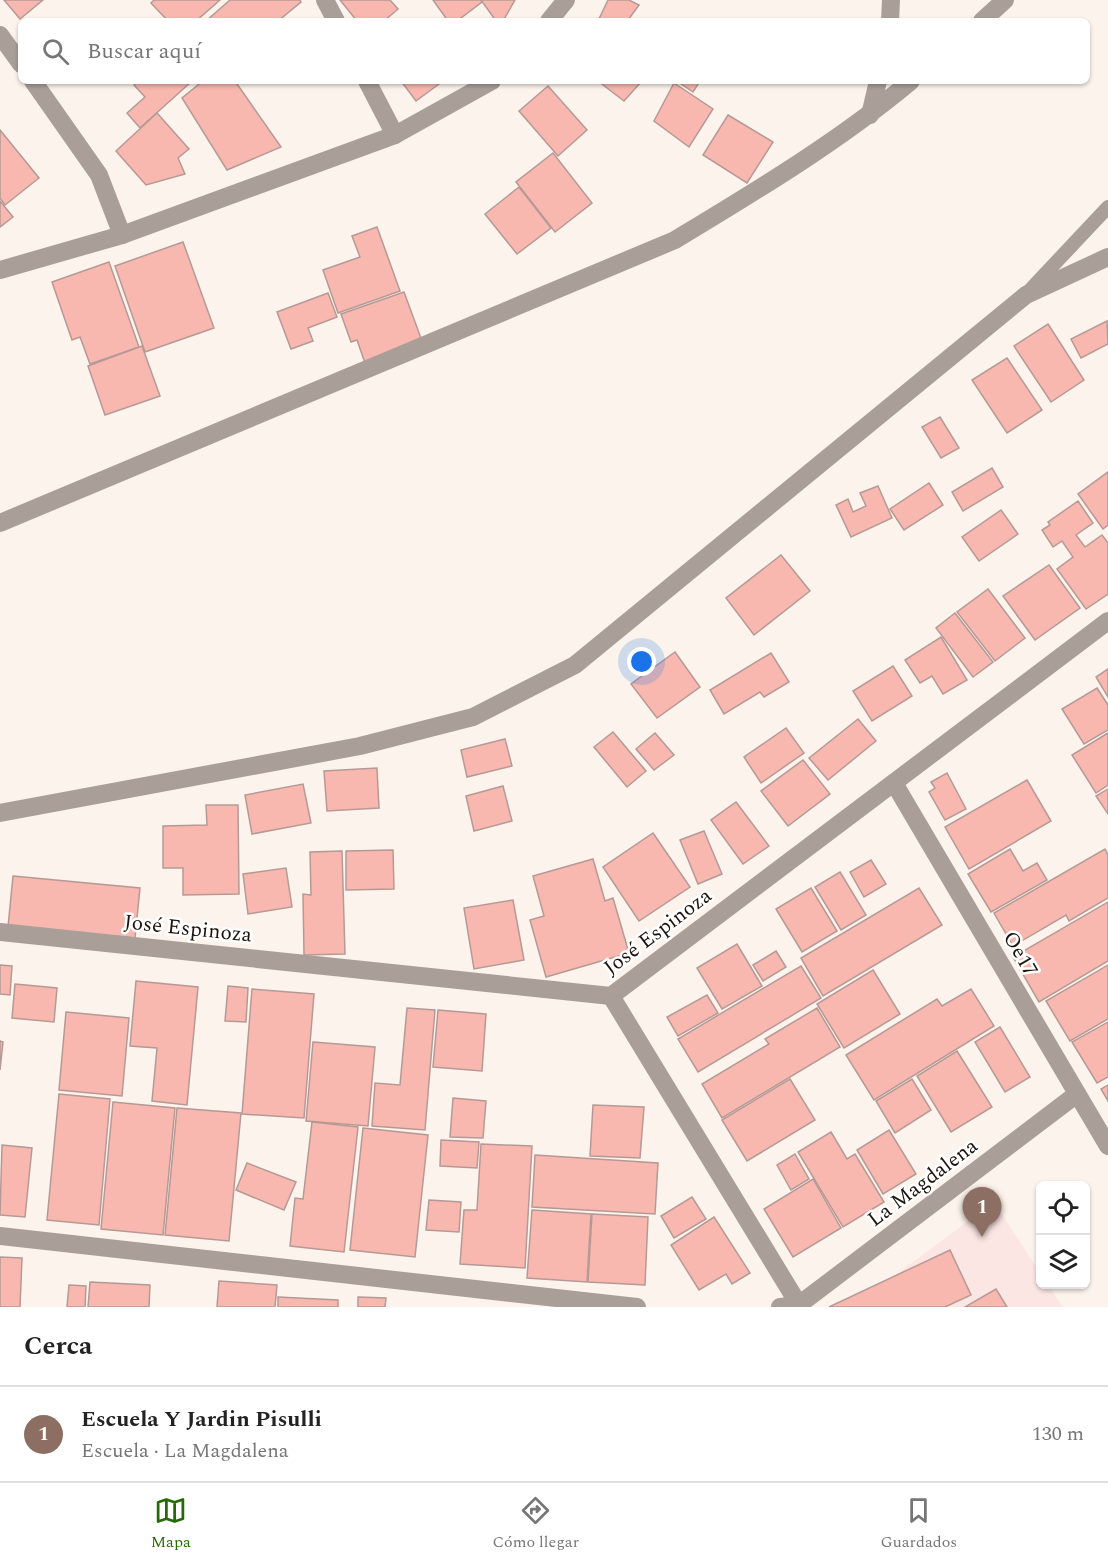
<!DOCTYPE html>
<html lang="es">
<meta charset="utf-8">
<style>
body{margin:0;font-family:Spectral,serif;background:#f6f6f6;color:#222}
.controls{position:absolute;right:18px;bottom:18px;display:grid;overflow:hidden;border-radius:9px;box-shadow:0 2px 4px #0004}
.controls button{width:54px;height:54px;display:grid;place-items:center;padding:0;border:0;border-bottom:2px solid #e0e0e0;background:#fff;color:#222;font:30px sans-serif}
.you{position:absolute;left:642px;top:662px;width:21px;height:21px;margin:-15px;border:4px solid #fff;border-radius:50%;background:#1a73e8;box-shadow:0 0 0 9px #1a73e833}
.badge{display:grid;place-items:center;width:39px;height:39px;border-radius:50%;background:#256b04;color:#fff;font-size:20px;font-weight:700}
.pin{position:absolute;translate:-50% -50px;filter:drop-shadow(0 2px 3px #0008)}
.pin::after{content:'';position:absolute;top:32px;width:21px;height:18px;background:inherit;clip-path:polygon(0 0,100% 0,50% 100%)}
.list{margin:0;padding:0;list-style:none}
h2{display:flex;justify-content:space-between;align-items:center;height:78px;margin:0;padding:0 24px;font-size:26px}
h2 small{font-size:20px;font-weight:400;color:#767676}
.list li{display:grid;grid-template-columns:39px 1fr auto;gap:18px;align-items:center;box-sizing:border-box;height:96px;padding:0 24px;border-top:2px solid #e0e0e0}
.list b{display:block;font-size:22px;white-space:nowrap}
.list p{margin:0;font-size:20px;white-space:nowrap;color:#767676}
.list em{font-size:20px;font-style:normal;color:#767676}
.icon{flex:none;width:33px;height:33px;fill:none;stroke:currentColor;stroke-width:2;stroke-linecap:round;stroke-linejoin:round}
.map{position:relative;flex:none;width:1108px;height:1307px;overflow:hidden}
.search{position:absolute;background:#fff;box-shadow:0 2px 4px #0004;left:18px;right:18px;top:18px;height:66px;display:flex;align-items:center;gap:15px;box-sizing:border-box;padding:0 21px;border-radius:9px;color:#767676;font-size:22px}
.sheet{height:174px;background:#fff}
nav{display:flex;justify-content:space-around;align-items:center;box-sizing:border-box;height:84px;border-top:2px solid #e0e0e0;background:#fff;font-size:16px;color:#767676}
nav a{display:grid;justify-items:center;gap:3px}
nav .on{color:#256b04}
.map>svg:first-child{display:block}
.education{fill:#fbe6e3}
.building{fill:#f8b8b0;stroke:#b69995;stroke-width:1.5}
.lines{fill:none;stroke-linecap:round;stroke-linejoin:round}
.lane{stroke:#aa9e99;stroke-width:14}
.street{stroke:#aa9e99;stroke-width:18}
.labels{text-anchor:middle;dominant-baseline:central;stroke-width:5;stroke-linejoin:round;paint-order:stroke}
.street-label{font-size:21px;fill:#1c150e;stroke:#fff}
</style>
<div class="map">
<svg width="1108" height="1307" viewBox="0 0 1108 1307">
<rect width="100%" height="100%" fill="#fcf4ec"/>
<!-- education -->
<polygon class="education" points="994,1202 1040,1273 1040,1284 1048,1285 1063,1307 852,1307"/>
<!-- building -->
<g class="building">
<polygon points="4,0 43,0 20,19"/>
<polygon points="154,0 220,0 196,21 168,21 151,3"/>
<polygon points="230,0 300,0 301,2 278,21 206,21"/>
<polygon points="340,0 390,0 398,9 384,21 357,21"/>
<polygon points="433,0 481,0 482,2 457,21 448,21"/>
<polygon points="481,0 515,0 503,21 496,21"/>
<polygon points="608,0 629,0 639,5 628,20 630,21 598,21"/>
<polygon points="138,81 192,81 140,128 127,113 145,97 134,85"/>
<polygon points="203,81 235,81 281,147 227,170 182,98"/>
<polygon points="401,81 443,81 416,101"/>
<polygon points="598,81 642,81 624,101"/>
<polygon points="677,81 700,81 693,92"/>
<polygon points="674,83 713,109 689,147 654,121"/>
<polygon points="548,86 587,130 558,156 519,111"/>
<polygon points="157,113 189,149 178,158 185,174 146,185 116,151"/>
<polygon points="728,115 773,142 747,183 703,155"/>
<polygon points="0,130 39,178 5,205 0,198"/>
<polygon points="553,153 592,203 555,232 516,182"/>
<polygon points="519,187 551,228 517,254 485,214"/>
<polygon points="0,201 13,217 0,227"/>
<polygon points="377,227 400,291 338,313 323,270 360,257 352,236"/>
<polygon points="183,242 214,328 145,352 115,266"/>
<polygon points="109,262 139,347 90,364 80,337 72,340 52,282"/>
<polygon points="404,292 422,341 365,363 357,340 351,342 341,314"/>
<polygon points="328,293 337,317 308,328 313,341 291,349 277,312"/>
<polygon points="1107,321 1108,344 1081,358 1071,339"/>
<polygon points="1048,324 1084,380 1051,402 1014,346"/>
<polygon points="142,346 160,396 105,415 88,366"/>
<polygon points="1007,358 1042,410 1007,433 972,380"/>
<polygon points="940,417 959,448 941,458 922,427"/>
<polygon points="992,468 1003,487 963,511 952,492"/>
<polygon points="1108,472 1108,525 1103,529 1078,494"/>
<polygon points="929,483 943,505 904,530 890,509"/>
<polygon points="878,486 892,518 851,537 836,505 848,499 853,512 866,506 860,493"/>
<polygon points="1078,501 1093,523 1076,535 1085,547 1102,535 1108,543 1108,594 1086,609 1057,569 1073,557 1062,541 1053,547 1042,530 1050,525 1048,522"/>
<polygon points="1001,510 1018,534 979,561 962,537"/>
<polygon points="781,555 810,591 754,635 726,598"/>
<polygon points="1049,565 1080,608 1035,640 1003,596"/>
<polygon points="988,589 1025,638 995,661 957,612"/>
<polygon points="955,613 993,662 973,677 936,628"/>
<polygon points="941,637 967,680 943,694 932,676 920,683 905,660"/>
<polygon points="675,652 700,687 657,718 631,684"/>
<polygon points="771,653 789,682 764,697 760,692 724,714 710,690"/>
<polygon points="893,666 912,696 872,721 853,691"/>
<polygon points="1108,669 1108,697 1096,677"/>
<polygon points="1097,688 1108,705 1108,730 1084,744 1062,709"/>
<polygon points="858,719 876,741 828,780 809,758"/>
<polygon points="786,728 804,753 761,783 744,757"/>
<polygon points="613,732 646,771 627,787 594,747"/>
<polygon points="655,733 674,755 654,770 636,749"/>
<polygon points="1108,733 1108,785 1096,793 1072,755"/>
<polygon points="505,739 512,766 467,777 461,750"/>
<polygon points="803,760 830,794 788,826 761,791"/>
<polygon points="377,768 379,808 327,811 324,771"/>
<polygon points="947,773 966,809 945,820 929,792 935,788 931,782"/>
<polygon points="1027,780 1051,821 969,869 945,827"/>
<polygon points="303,784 311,823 252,834 245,795"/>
<polygon points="503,786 512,821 474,831 466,796"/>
<polygon points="1108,789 1108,814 1096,796"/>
<polygon points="736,802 769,846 743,864 711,820"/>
<polygon points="206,805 238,805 239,894 183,895 183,868 163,868 163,826 207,825"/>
<polygon points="704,831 722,874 698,884 680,840"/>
<polygon points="653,833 690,887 639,921 603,867"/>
<polygon points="1010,849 1023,871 1037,863 1047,880 991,912 968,874"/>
<polygon points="1105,849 1108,855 1108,898 1069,921 1066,915 1013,946 994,913"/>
<polygon points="393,850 394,889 346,890 346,851"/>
<polygon points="342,851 345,954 304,955 303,894 311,895 310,852"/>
<polygon points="593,859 605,901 613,898 629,953 546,977 530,920 544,916 533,876"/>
<polygon points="871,860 886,884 864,897 850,872"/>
<polygon points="286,868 292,907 248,914 243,874"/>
<polygon points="840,872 866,915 841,930 815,887"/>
<polygon points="13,876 140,888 135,938 8,927"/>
<polygon points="811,888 837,931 802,952 776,909"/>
<polygon points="919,888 942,925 823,996 801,958"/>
<polygon points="513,900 524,960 474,969 464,908"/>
<polygon points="1108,902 1108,961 1039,1002 1013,957"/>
<polygon points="737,944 762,986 722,1009 697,968"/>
<polygon points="776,951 786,967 763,981 753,965"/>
<polygon points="0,965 12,966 10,995 0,994"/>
<polygon points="1108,965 1108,1019 1070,1041 1046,1001"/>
<polygon points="801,966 821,998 698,1072 678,1039"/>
<polygon points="873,970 900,1014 844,1048 817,1004"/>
<polygon points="136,981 198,987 187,1105 152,1101 157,1048 130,1046"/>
<polygon points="15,984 57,988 54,1022 12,1018"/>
<polygon points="228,986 248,988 246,1022 225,1021"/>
<polygon points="252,989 314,994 304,1118 242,1114"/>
<polygon points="971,989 994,1026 874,1100 846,1055 937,999 942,1006"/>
<polygon points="707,995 718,1013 678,1036 667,1017"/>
<polygon points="407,1008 435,1010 425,1130 372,1126 375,1083 400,1085"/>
<polygon points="817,1008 840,1047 722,1118 702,1084 769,1044 765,1039"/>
<polygon points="438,1010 486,1014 482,1071 433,1067"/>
<polygon points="66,1012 129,1018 122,1096 59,1090"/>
<polygon points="1108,1022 1108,1077 1097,1083 1072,1042"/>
<polygon points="1000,1027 1030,1077 1005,1092 975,1042"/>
<polygon points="0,1041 3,1042 0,1070"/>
<polygon points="313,1042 375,1047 368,1126 306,1121"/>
<polygon points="957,1051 992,1107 951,1132 917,1076"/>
<polygon points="790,1079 815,1120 747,1161 722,1120"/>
<polygon points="912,1079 931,1110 895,1133 876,1101"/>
<polygon points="1108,1085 1108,1101 1101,1089"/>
<polygon points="59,1094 110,1099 99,1225 47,1220"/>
<polygon points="453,1098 486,1101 483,1138 450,1137"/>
<polygon points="113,1102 175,1108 163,1235 101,1229"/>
<polygon points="593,1105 644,1107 640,1158 590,1156"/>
<polygon points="177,1108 241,1113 229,1241 165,1235"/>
<polygon points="312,1122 358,1127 344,1252 290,1246 295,1198 303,1199"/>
<polygon points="363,1128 428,1135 415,1257 350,1250"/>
<polygon points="889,1130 916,1174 883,1194 857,1150"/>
<polygon points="831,1132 847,1159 855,1154 884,1202 843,1227 798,1152"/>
<polygon points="441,1140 479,1142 477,1168 440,1166"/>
<polygon points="481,1144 532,1146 525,1268 460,1264 464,1210 477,1210"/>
<polygon points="2,1145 32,1148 25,1217 0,1215"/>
<polygon points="795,1154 809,1179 791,1190 777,1165"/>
<polygon points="535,1155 658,1163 655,1214 532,1207"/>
<polygon points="247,1163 296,1182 284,1210 236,1190"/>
<polygon points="813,1179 841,1228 793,1257 764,1209"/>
<polygon points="692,1197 706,1219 674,1238 661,1216"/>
<polygon points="429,1200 461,1202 459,1232 426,1230"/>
<polygon points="532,1210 591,1214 587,1282 527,1278"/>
<polygon points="592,1214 648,1217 645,1285 588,1282"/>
<polygon points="714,1217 750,1273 732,1284 726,1274 699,1290 671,1245"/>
<polygon points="950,1250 971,1295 945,1307 829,1307"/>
<polygon points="0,1257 22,1258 20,1307 0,1307"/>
<polygon points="219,1281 277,1285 275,1307 217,1307"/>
<polygon points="90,1282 150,1285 149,1307 88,1307"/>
<polygon points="69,1285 86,1286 85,1307 67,1307"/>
<polygon points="996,1289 1007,1307 965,1307"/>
<polygon points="278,1297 338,1300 338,1307 278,1307"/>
<polygon points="358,1297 386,1298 385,1307 358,1307"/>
</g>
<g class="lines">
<!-- lane -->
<polyline class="lane" points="1029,291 1108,207"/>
<!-- street -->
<g class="street">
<polyline points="325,0 336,21"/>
<polyline points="549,21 566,0"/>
<polyline points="890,21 891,0"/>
<polyline points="982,21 1005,0"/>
<polyline points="0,35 21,64"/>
<polyline points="33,81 99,175 122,235"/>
<polyline points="367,81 395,135"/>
<polyline points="870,115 878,81"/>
<polyline points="0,270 122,235 395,135 492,81"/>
<path d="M0,523l675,-283c81,-49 163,-98 236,-159"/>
<polyline points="894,783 1108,1146"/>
<polyline points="0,813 360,746 473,717 575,665 1026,295 1108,257"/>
<polyline points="0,932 611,996 1108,621"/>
<polyline points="611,996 799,1305 780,1307"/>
<polyline points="0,1236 637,1307"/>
<polyline points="796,1307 1077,1094"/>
</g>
</g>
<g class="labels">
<!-- street labels -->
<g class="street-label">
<text transform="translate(188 929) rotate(6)">José Espinoza</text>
<text transform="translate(658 932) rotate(-37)">José Espinoza</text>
<text transform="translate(1020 954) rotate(60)">Oe17</text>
<text transform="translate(923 1183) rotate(-37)">La Magdalena</text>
</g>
</g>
</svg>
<div class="controls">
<button><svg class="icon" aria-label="locate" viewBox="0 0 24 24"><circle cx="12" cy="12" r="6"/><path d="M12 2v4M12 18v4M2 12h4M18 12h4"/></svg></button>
<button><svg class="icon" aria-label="layers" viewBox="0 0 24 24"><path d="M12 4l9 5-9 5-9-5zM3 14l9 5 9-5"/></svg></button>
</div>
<div class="you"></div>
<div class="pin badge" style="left:982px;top:1237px;background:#8d6e63">1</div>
<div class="search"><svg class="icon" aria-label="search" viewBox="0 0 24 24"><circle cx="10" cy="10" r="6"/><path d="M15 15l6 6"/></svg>Buscar aquí</div>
</div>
<section class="sheet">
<h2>Cerca<small></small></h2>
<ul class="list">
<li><span class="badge" style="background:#8d6e63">1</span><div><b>Escuela Y Jardin Pisulli</b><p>Escuela · La Magdalena</p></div><em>130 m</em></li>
</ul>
</section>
<nav>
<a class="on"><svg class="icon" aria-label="map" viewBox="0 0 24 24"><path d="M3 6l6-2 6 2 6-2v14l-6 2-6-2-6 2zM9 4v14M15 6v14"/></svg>Mapa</a>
<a><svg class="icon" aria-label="directions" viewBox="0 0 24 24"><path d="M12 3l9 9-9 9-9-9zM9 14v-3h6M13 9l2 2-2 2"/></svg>Cómo llegar</a>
<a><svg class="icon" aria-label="saved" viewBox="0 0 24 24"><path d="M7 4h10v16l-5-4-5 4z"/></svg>Guardados</a>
</nav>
